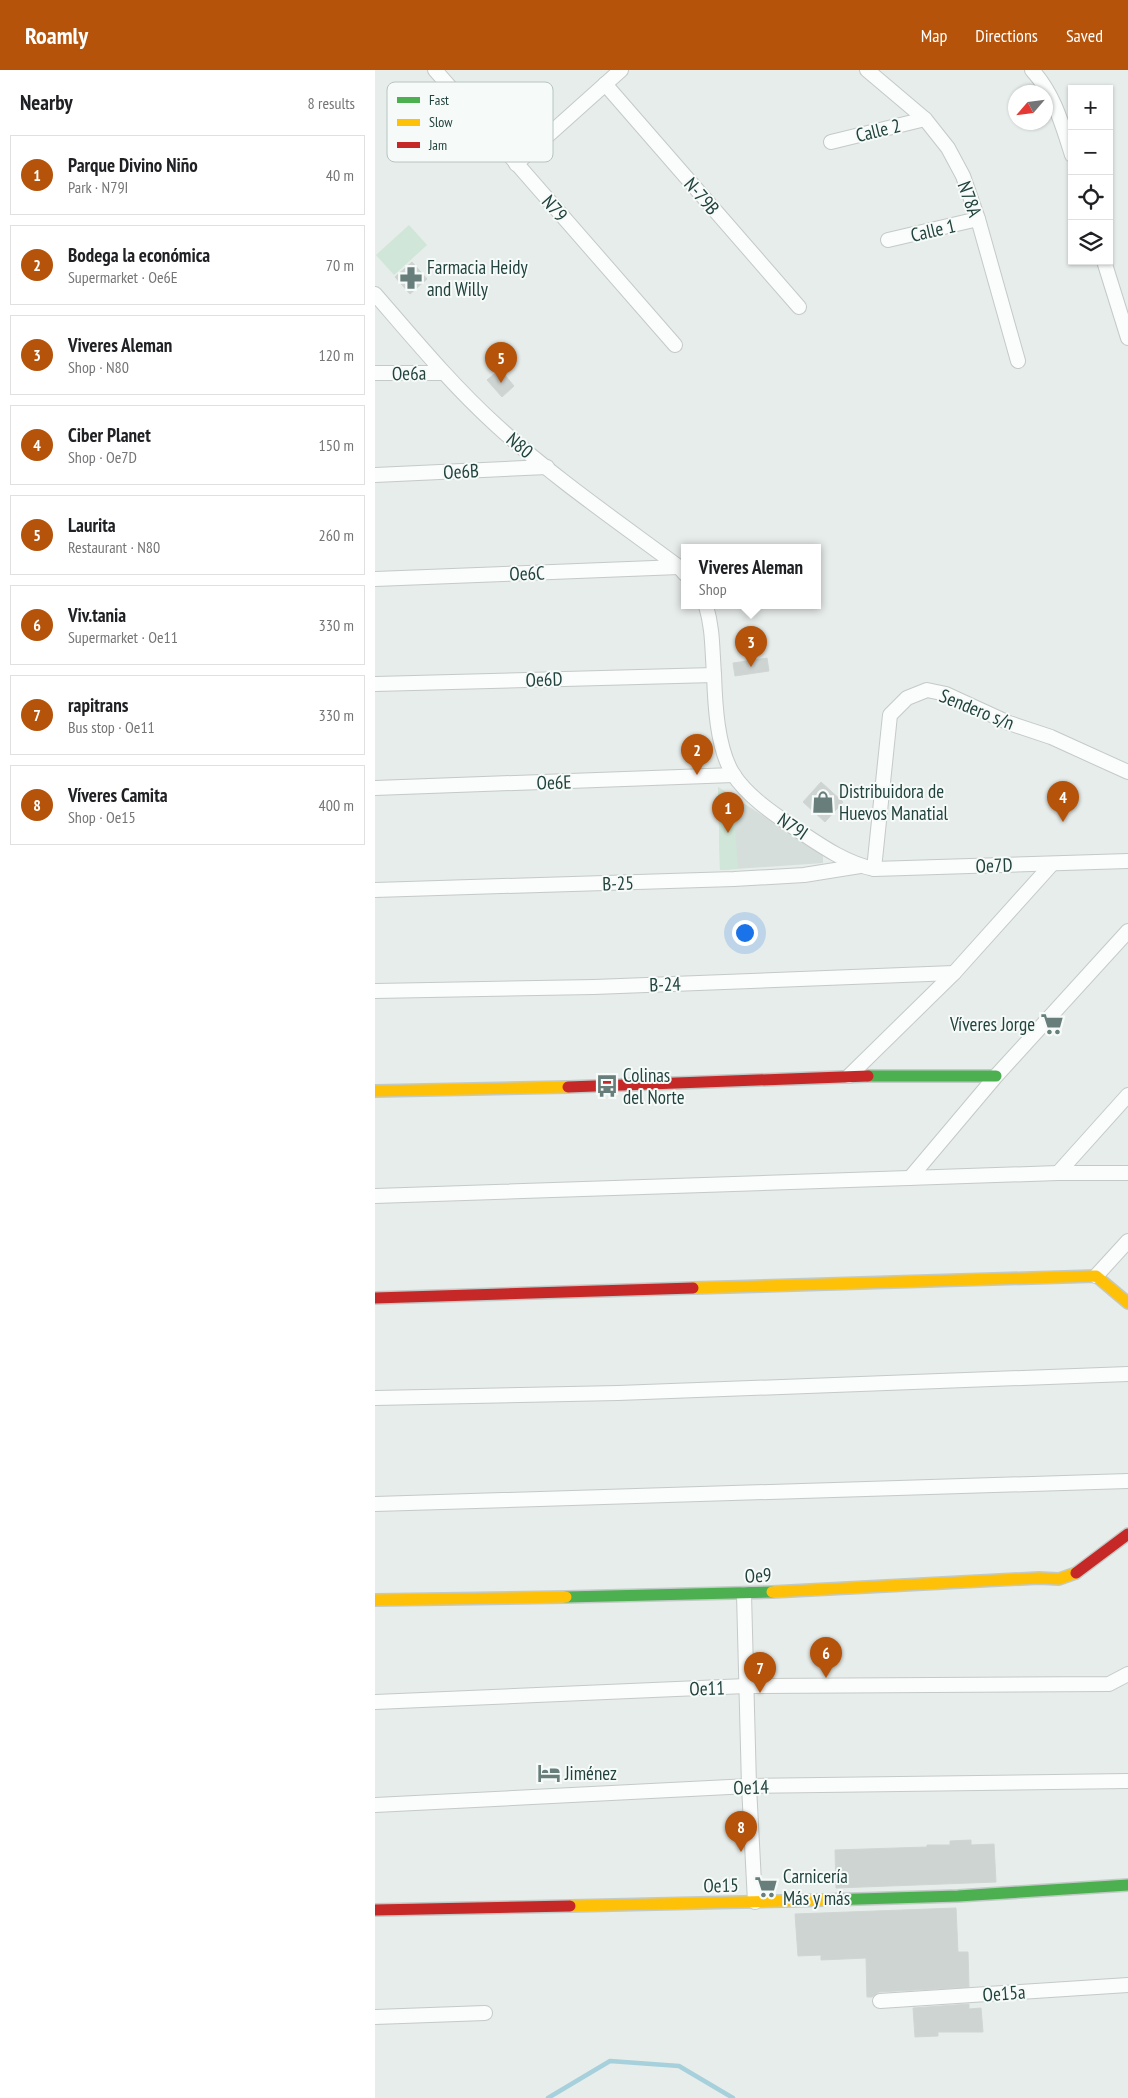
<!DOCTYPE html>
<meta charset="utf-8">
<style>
body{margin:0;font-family:"PT Sans Narrow",sans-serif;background:#f6f6f6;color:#202124}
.controls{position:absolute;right:15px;top:15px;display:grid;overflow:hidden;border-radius:0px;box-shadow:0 1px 4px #0004}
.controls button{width:45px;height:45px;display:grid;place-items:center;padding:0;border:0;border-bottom:1px solid #e0e0e0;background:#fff;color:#202124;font:25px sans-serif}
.compass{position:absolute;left:633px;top:15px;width:45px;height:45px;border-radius:50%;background:#fff;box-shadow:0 1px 4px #0004;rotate:242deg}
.you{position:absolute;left:369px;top:862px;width:18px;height:18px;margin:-12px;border:4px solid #fff;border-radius:50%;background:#1a73e8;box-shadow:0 0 0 8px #1a73e833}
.badge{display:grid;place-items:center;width:32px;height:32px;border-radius:50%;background:#b45309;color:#fff;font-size:16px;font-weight:700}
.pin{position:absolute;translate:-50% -41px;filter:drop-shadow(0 1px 2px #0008)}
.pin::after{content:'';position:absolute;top:26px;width:18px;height:15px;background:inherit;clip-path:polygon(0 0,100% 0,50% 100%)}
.popup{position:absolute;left:306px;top:474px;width:140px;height:65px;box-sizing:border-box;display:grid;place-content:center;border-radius:0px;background:#fff;filter:drop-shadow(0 1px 4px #0005);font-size:16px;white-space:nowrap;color:#757577}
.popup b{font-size:19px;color:#202124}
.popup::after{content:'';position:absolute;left:50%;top:100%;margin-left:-10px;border:10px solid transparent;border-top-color:#fff}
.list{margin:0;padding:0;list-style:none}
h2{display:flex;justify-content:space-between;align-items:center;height:65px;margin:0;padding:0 20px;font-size:21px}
h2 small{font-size:16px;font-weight:400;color:#757577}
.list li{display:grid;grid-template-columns:32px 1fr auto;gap:15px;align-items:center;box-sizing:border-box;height:80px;margin:0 10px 10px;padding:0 10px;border:1px solid #e0e0e0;border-radius:0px}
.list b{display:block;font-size:19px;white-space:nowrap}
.list p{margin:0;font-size:16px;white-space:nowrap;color:#757577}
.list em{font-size:16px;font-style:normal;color:#757577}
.icon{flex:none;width:28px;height:28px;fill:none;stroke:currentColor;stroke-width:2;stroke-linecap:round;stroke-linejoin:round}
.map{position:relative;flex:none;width:753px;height:2028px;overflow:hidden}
header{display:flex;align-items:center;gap:30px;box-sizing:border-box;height:70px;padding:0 25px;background:#b45309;color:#fff}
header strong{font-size:24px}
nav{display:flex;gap:28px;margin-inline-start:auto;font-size:18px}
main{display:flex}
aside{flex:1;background:#fff}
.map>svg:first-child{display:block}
.built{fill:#d5deda}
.green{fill:#d0e6d8}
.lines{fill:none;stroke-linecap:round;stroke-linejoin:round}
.stream{stroke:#a6d0dc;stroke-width:4.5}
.building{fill:#ced4d2;stroke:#cfd6d3}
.street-casing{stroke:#c4cac8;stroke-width:16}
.fast-casing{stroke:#c2cac8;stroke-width:14}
.slow-casing{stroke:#c2cac8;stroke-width:14}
.jam-casing{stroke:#c2cac8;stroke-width:14}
.street{stroke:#fbfcfc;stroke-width:14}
.fast{stroke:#4caf50;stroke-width:11}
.slow{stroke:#ffc107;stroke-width:11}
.jam{stroke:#c62828;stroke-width:11}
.labels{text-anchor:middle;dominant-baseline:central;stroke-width:4;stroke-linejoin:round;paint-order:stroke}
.street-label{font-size:19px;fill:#22423d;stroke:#f6fbf9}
.poi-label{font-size:19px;fill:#22423d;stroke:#f6fbf9;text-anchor:start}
.key{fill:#f6fbf9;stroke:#b6c4c1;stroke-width:1}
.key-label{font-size:14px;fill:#22423d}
</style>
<header>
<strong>Roamly</strong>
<nav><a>Map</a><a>Directions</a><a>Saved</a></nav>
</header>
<main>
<aside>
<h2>Nearby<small>8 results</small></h2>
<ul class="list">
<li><span class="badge">1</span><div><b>Parque Divino Niño</b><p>Park · N79I</p></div><em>40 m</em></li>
<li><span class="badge">2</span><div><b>Bodega la económica</b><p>Supermarket · Oe6E</p></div><em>70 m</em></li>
<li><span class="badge">3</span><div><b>Viveres Aleman</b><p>Shop · N80</p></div><em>120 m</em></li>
<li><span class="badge">4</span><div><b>Ciber Planet</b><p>Shop · Oe7D</p></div><em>150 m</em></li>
<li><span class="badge">5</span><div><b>Laurita</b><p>Restaurant · N80</p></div><em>260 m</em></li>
<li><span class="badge">6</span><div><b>Viv.tania</b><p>Supermarket · Oe11</p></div><em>330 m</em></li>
<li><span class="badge">7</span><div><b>rapitrans</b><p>Bus stop · Oe11</p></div><em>330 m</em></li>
<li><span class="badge">8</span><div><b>Víveres Camita</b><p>Shop · Oe15</p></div><em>400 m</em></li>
</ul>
</aside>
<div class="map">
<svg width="753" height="2028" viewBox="0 0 753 2028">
<rect width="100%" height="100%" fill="#e7edea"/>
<!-- built -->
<polygon class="built" points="343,717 448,784 448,793 345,800"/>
<!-- green -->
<g class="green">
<polygon points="34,155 52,175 19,205 1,185"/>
<polygon points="343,717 358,727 363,799 345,800"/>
</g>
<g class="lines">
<!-- stream -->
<polyline class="stream" points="173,2028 235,1991 304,1996 358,2028"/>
</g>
<!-- building -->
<g class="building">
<polygon points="37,192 52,209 35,224 20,207"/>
<polygon points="125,299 139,316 127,327 112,310"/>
<polygon points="392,588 394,601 360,606 358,593"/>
<polygon points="446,712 468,732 450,752 428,732"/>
<polygon points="596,1770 596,1775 619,1774 621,1812 461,1818 460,1780 552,1777 552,1775 575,1775 575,1771"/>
<polygon points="581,1838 583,1882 593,1882 594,1917 504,1922 497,1927 492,1927 491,1888 446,1890 446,1885 423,1886 420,1844"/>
<polygon points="594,1934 594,1939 606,1938 608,1962 563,1962 563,1966 540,1967 538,1938"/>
</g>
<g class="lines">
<defs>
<g id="street">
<polyline points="60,0 300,275"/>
<polyline points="492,0 550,49 573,78 588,106 603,149 643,291"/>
<path d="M657,0c22,24 30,54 40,85"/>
<polyline points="230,14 424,237"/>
<polyline points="456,72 550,49"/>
<polyline points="141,94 246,0"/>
<polyline points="513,170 603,149"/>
<polyline points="729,191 753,268"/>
<path d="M0,224c39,45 77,91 121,131 57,52 121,96 183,142l6,7"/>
<polyline points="0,303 68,303"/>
<polyline points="0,405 172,397"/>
<polyline points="0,509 304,497"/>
<path d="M331,536c7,23 6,43 8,68 1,30 3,74 19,100 15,23 41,40 63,55 24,16 49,34 78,40l254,-8"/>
<polyline points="0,614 339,605"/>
<polyline points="0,718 359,705"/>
<polyline points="499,799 515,645 532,628 552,620 571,624 634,653 676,667 753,702"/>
<polyline points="0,820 359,809 429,805 485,796"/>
<polyline points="0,921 219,917 579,903"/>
<polyline points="474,1006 579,903 677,794"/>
<polyline points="683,1103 753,1025"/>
<polyline points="535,1108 621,1006 753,861"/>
<polyline points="0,1126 683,1103 753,1103"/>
<polyline points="721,1206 753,1171"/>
<polyline points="0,1328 243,1323 753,1304"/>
<polyline points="0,1434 753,1411"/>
<polyline points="369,1524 374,1716 380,1832"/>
<polyline points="0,1632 371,1616 734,1614 753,1604"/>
<polyline points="0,1735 374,1716 753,1711"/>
<polyline points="505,1931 753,1915"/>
<polyline points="0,1947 110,1943"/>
</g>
<g id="fast">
<polyline points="493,1006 621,1006"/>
<polyline points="191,1527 397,1522"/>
<polyline points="451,1830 583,1826 753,1815"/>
</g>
<g id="slow">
<polyline points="0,1021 193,1017"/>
<polyline points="318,1218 721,1206 753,1233"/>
<polyline points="397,1522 664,1508 684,1509 701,1503"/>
<polyline points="0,1530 191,1527"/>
<polyline points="195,1836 451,1830"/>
</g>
<g id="jam">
<polyline points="193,1017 493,1006"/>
<polyline points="0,1228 318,1218"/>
<polyline points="701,1503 753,1464"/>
<polyline points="0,1840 195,1836"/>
</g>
</defs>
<!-- street casing -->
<use href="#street" class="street-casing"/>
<!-- fast casing -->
<use href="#fast" class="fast-casing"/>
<!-- slow casing -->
<use href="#slow" class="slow-casing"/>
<!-- jam casing -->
<use href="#jam" class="jam-casing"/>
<!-- street -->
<use href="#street" class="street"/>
<!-- fast -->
<use href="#fast" class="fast"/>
<!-- slow -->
<use href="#slow" class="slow"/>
<!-- jam -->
<use href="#jam" class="jam"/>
</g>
<!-- icons -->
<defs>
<symbol id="pharmacy-bare" viewBox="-9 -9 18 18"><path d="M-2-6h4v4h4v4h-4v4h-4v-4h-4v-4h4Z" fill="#677e7a" stroke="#f6fbf9" stroke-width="2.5" paint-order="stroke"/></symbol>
<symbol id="shop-bare" viewBox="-9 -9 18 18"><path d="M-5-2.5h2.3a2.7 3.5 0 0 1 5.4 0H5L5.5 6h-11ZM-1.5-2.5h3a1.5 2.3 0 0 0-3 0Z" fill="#677e7a" stroke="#f6fbf9" stroke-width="2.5" paint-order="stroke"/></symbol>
<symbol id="supermarket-bare" viewBox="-9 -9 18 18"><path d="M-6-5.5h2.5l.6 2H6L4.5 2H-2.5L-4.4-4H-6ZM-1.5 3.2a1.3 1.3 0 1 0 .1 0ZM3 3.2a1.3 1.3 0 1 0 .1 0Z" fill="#677e7a" stroke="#f6fbf9" stroke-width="2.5" paint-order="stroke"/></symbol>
<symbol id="bus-bare" viewBox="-9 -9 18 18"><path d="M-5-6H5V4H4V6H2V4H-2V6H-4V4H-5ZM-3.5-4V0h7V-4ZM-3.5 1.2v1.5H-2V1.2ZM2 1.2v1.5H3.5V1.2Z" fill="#677e7a" stroke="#f6fbf9" stroke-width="2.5" paint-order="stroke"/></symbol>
<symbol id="hotel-bare" viewBox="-9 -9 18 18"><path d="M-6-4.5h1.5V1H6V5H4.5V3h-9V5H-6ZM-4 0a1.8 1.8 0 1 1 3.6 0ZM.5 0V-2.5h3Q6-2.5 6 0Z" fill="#677e7a" stroke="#f6fbf9" stroke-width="2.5" paint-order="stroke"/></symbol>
</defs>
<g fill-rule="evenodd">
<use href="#pharmacy-bare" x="20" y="192" width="32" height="32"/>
<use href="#shop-bare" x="432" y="716" width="32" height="32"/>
<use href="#supermarket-bare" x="661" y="938" width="32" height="32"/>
<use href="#bus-bare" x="216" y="1000" width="32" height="32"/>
<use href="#hotel-bare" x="158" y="1687" width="32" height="32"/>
<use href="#supermarket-bare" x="375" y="1801" width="32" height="32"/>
</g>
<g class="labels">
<!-- street labels -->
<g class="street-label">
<text transform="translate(503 60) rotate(-14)">Calle 2</text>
<text transform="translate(327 126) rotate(49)">N-79B</text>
<text transform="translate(595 129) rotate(70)">N78A</text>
<text transform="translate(180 138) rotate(49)">N79</text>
<text transform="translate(558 160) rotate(-13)">Calle 1</text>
<text transform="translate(34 303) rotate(-1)">Oe6a</text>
<text transform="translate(145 375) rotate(40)">N80</text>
<text transform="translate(86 401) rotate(-3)">Oe6B</text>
<text transform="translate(152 503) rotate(-2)">Oe6C</text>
<text transform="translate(169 609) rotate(-2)">Oe6D</text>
<text transform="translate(602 639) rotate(22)">Sendero s/n</text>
<text transform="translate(179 712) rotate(-2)">Oe6E</text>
<text transform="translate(418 756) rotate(34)">N79I</text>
<text transform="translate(619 795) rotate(-2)">Oe7D</text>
<text transform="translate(243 813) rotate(-2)">B-25</text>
<text transform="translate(290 914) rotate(-2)">B-24</text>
<text transform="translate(383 1505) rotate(-3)">Oe9</text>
<text transform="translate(332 1618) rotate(-2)">Oe11</text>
<text transform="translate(376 1717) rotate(-2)">Oe14</text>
<text transform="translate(346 1815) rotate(-1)">Oe15</text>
<text transform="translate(629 1923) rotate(-4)">Oe15a</text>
</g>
<!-- poi labels -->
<g class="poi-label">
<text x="52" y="197">Farmacia Heidy<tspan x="52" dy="22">and Willy</tspan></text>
<text x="464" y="721">Distribuidora de<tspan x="464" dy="22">Huevos Manatial</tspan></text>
<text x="660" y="954" text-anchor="end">Víveres Jorge</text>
<text x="248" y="1005">Colinas<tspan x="248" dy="22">del Norte</tspan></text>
<text x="190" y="1703">Jiménez</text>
<text x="408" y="1806">Carnicería<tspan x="408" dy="22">Más y más</tspan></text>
</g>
</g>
<!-- legend -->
<rect x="12" y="12" width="166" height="80" rx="8" class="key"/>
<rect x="22" y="27" width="23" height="6" fill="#4caf50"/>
<rect x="22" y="49" width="23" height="7" fill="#ffc107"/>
<rect x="22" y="72" width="23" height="6" fill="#c62828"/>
<g class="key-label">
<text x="54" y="35">Fast</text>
<text x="54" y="57">Slow</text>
<text x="54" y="80">Jam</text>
</g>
</svg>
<div class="controls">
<button>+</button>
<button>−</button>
<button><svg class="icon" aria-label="locate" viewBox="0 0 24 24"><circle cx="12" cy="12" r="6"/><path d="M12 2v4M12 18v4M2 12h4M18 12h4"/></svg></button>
<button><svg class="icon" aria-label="layers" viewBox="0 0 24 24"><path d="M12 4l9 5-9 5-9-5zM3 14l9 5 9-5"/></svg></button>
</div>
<svg class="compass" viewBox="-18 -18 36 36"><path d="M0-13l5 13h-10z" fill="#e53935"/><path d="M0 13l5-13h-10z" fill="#757577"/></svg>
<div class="you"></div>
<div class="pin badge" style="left:353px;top:763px">1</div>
<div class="pin badge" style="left:322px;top:705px">2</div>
<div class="pin badge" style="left:376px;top:597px">3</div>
<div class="popup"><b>Viveres Aleman</b>Shop</div>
<div class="pin badge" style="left:688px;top:752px">4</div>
<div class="pin badge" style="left:126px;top:313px">5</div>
<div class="pin badge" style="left:451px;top:1608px">6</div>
<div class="pin badge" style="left:385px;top:1623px">7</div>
<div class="pin badge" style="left:366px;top:1782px">8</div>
</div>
</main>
